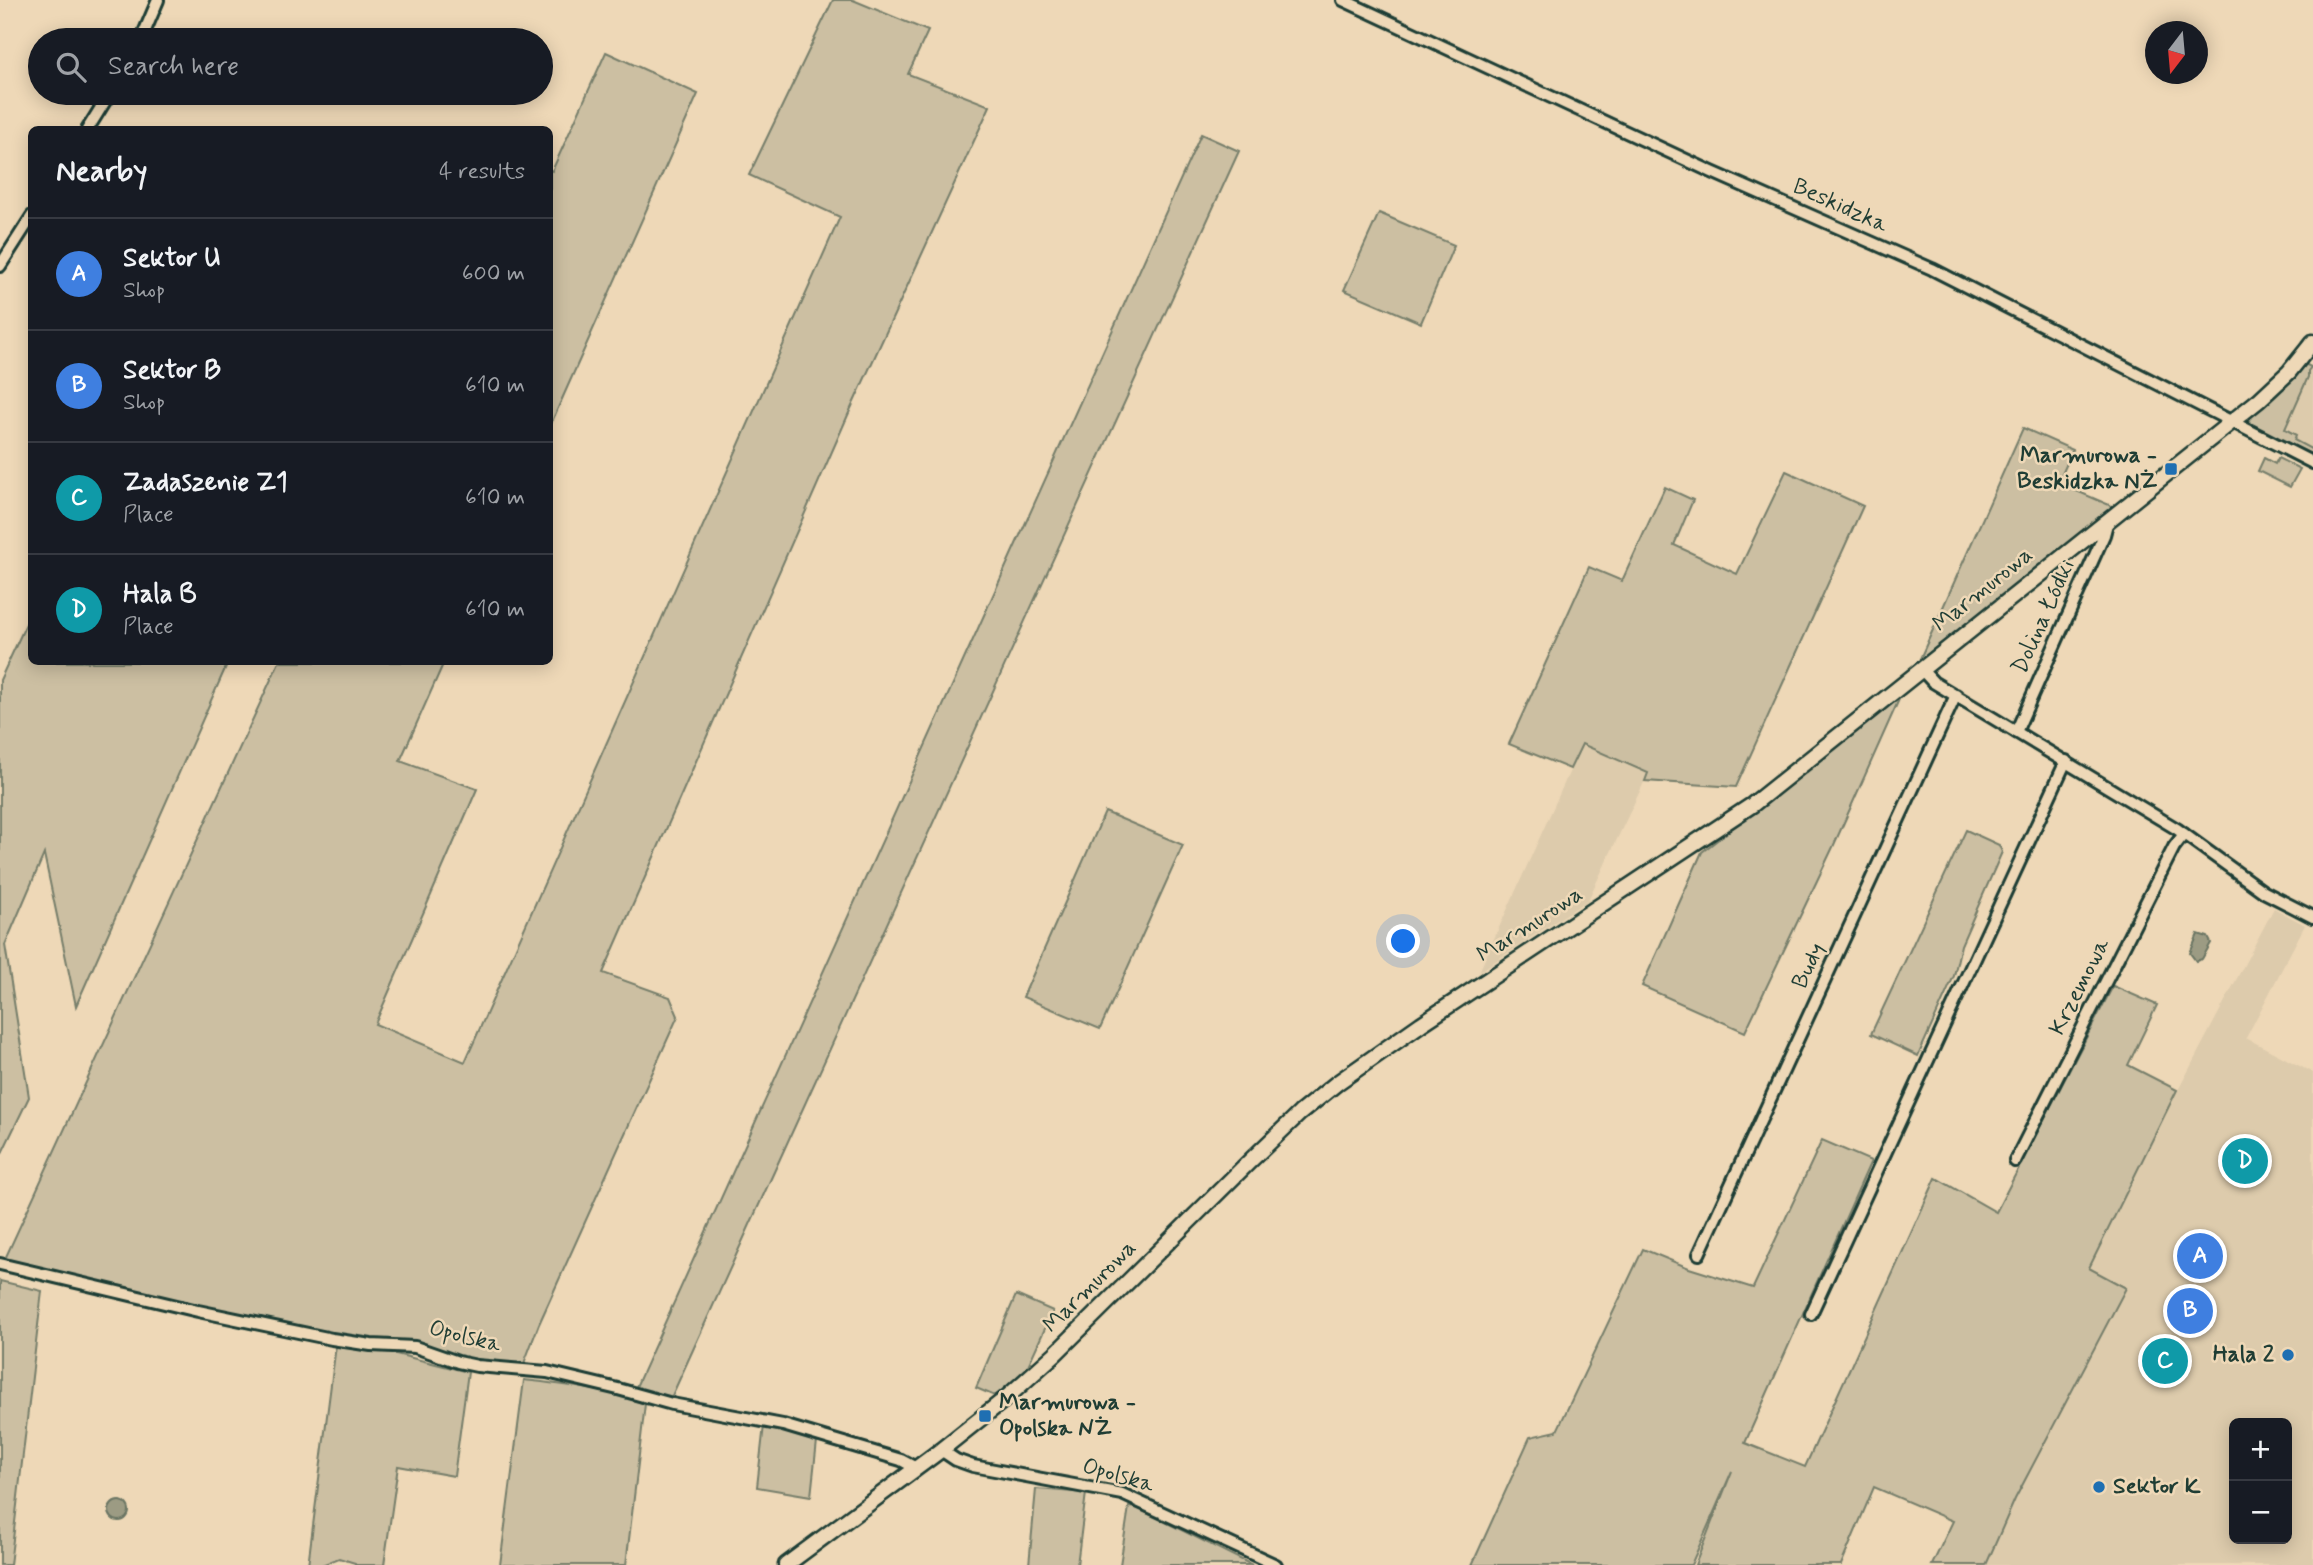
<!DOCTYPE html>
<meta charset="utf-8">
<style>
body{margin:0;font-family:Mynerve,sans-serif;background:#242831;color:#f1f3f6}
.controls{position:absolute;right:21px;bottom:21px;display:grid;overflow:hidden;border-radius:10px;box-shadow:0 4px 18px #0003}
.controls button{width:63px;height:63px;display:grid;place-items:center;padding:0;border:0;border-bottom:2px solid #363941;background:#171b24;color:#f1f3f6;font:35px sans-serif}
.compass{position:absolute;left:2145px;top:21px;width:63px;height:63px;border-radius:50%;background:#171b24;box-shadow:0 4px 18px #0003;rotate:196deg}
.you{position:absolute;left:1404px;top:942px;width:24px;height:24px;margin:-18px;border:5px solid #fff;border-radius:50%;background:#1a73e8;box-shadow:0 0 0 10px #1a73e833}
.badge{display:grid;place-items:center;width:46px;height:46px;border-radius:50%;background:#1f6fb2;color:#fff;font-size:23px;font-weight:700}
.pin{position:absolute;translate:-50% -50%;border:4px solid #fff;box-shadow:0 2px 7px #0006}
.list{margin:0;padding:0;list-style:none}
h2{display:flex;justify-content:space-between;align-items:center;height:91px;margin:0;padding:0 28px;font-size:30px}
h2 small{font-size:23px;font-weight:400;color:#9ea1a6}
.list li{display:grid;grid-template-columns:46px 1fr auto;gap:21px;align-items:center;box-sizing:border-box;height:112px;padding:0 28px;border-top:2px solid #363941}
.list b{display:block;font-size:26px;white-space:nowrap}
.list p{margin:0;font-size:23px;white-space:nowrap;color:#9ea1a6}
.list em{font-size:23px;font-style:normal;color:#9ea1a6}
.icon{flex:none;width:38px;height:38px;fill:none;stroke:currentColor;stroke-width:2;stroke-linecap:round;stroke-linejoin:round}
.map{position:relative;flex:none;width:2313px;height:1565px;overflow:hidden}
.search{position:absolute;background:#171b24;box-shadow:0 4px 18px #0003;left:28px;top:28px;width:525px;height:77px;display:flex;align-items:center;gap:18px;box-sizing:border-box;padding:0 24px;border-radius:38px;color:#9ea1a6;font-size:26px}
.panel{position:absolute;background:#171b24;box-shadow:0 4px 18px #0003;left:28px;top:126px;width:525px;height:539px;border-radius:10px}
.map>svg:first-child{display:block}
.built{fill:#ddcbac;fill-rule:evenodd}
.green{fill:#ccbfa2;stroke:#767e6b;stroke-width:2}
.water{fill:#9c9b83;stroke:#6a7563;stroke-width:2}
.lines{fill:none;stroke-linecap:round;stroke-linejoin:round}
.street-casing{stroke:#1f3d34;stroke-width:16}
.secondary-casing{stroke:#1f3d34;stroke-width:19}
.street{stroke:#eed8b7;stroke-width:10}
.secondary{stroke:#eed8b7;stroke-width:14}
.poi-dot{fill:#1f6fb2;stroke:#eed8b7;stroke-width:2.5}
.labels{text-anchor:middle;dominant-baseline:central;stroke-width:5;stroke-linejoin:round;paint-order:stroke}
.street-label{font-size:23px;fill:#1f3d34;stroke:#eed8b7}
.poi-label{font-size:23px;font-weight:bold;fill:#1f3d34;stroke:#eed8b7;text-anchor:end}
</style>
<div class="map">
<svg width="2313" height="1565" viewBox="0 0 2313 1565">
<rect width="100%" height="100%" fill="#eed8b7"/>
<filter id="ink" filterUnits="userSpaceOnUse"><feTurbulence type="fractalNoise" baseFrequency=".0143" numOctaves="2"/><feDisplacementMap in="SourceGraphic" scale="14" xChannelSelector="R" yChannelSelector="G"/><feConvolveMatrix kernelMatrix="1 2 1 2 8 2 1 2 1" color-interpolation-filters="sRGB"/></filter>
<g filter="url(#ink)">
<!-- built -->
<g class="built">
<polygon points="2313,364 2313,450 2258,422 2307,366 2311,367"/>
<polygon points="1582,744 1648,774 1588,900 1479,972"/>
<path d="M2274,908l31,17 -59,113 67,35v492h-332l44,-96 91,-187 -30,-17zM2234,1423h53v116h-53z"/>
</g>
<!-- green -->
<g class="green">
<path d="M833,0h20l75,31 -20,43 82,32 -142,309 -245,558 67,24 8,19 -139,308 -16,42c-80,-8 -158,-26 -237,-43 -94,-19 -188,-39 -282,-62l275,-599h165l-44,99 77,28 -102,235 90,38 375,-845 -91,-42z"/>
<polygon points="606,52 698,94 550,426 550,170 552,171"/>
<polygon points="1201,134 1239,151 671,1398 635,1389"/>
<polygon points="1379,213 1454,245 1421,323 1344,290"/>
<polygon points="2305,364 2311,367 2308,371 2308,377 2285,429 2296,435 2294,440 2313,450 2313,455 2253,426 2249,421 2250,416 2270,401"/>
<polygon points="2023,428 2073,450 2058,483 2114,507 1919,661"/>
<polygon points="2264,458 2275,464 2278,458 2300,469 2290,487 2258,471"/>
<polygon points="1786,471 1863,506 1736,787 1645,781 1648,773 1582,744 1570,769 1509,744 1589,567 1622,581 1665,487 1693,500 1674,545 1737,574"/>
<polygon points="31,613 32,662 228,662 76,1006 44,854 5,945 29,1097 0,1157 0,680"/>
<polygon points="1900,697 1833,847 1745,1032 1642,986 1702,852"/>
<polygon points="1105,812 1183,845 1100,1029 1023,997"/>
<polygon points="1966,830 1999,845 2002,852 1961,945 1954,976 1918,1056 1871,1034"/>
<polygon points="2113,986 2157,1005 2128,1065 2177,1090 2089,1268 2126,1288 2015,1499 1986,1565 1932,1565 1953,1521 1874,1487 1841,1565 1695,1565 1732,1471 1691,1565 1472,1565 1530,1437 1557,1431 1643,1249 1689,1268 1753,1288 1822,1140 1871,1161 1745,1443 1805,1467 1936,1178 1996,1212"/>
<polygon points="0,1281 42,1291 10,1565 0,1565"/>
<polygon points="1016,1295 1053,1311 1026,1370 995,1396 976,1388"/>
<polygon points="336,1345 388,1352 468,1372 454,1476 398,1466 384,1565 355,1565 355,1563 339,1558 322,1565 308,1565"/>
<path d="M524,1380c41,5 81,9 121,24l-19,161h-126z"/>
<polygon points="764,1425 817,1441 811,1496 757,1487"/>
<polygon points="1036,1489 1086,1493 1077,1565 1029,1565"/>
<polygon points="1129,1507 1137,1508 1252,1565 1120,1565"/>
</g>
<!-- water -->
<g class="water">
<polygon points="2198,934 2208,937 2211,943 2202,959 2196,961 2190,953"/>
<circle cx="119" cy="1511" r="10"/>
</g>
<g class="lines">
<defs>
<g id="street">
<polyline points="1343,0 1712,172 1932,269 2313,463"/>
<polyline points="141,40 158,0"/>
<polyline points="87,130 110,93"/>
<polyline points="0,266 32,216"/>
<polyline points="1921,669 1933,682 2177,829 2264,892 2313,917"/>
<polyline points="2016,732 2104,535 2108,520"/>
<polyline points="2015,1161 2174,847 2184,834"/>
<polyline points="1699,1254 1956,695"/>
<polyline points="0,1264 198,1311 332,1339 371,1345 415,1347 458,1362 477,1366 547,1372 618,1389 672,1404 783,1425 901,1460 916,1468"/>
<polyline points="1811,1314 2066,761"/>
<polyline points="941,1450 956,1460 973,1466 1122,1494 1276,1565"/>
</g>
<polyline id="secondary" points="786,1565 941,1450 1005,1399 1055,1354 1251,1160 1300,1113 1337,1083 1421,1024 1752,805 2259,400 2289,372 2313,342"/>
</defs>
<!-- street casing -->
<use href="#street" class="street-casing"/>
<!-- secondary casing -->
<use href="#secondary" class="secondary-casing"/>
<!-- street -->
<use href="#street" class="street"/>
<!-- secondary -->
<use href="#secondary" class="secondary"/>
</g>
</g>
<!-- markers -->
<g class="poi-dot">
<rect x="2164" y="462" width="14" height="14" rx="3.5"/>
<circle cx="2288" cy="1355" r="7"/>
<rect x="978" y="1409" width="14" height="14" rx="3.5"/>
<circle cx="2099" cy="1487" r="7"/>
</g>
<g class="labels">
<!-- street labels -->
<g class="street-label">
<text transform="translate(1840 206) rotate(24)">Beskidzka</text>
<text transform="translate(1983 590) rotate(-39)">Marmurowa</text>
<text transform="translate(2044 617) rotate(-66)">Dolina Łódki</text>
<text transform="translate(1530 925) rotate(-33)">Marmurowa</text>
<text transform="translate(1809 966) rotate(-65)">Budy</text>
<text transform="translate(2080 987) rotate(-63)">Krzemowa</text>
<text transform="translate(1090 1287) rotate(-45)">Marmurowa</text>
<text transform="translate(465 1337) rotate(14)">Opolska</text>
<text transform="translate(1118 1476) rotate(16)">Opolska</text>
</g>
<!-- poi labels -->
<g class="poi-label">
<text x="2157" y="456">Marmurowa -<tspan x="2157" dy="26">Beskidzka NŻ</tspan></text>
<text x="2274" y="1355">Hala 2</text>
<text x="999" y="1403" text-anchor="start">Marmurowa -<tspan x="999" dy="26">Opolska NŻ</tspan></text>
<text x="2113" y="1487" text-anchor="start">Sektor K</text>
</g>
</g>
</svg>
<div class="controls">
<button>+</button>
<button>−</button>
</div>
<svg class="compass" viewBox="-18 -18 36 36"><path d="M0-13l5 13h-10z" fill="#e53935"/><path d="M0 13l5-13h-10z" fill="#9ea1a6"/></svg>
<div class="you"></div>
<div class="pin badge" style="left:2200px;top:1256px;background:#3f7fe0">A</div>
<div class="pin badge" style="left:2190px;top:1311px;background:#3f7fe0">B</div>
<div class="pin badge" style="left:2165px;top:1361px;background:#0f9aa8">C</div>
<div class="pin badge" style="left:2245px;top:1161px;background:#0f9aa8">D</div>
<div class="search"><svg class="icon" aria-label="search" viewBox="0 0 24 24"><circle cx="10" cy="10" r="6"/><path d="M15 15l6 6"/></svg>Search here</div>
<section class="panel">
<h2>Nearby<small>4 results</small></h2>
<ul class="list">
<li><span class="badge" style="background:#3f7fe0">A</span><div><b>Sektor U</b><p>Shop</p></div><em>600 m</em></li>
<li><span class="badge" style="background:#3f7fe0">B</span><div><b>Sektor B</b><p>Shop</p></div><em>610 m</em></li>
<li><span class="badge" style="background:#0f9aa8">C</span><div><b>Zadaszenie Z1</b><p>Place</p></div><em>610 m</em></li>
<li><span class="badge" style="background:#0f9aa8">D</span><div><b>Hala B</b><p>Place</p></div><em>610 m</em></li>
</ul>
</section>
</div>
